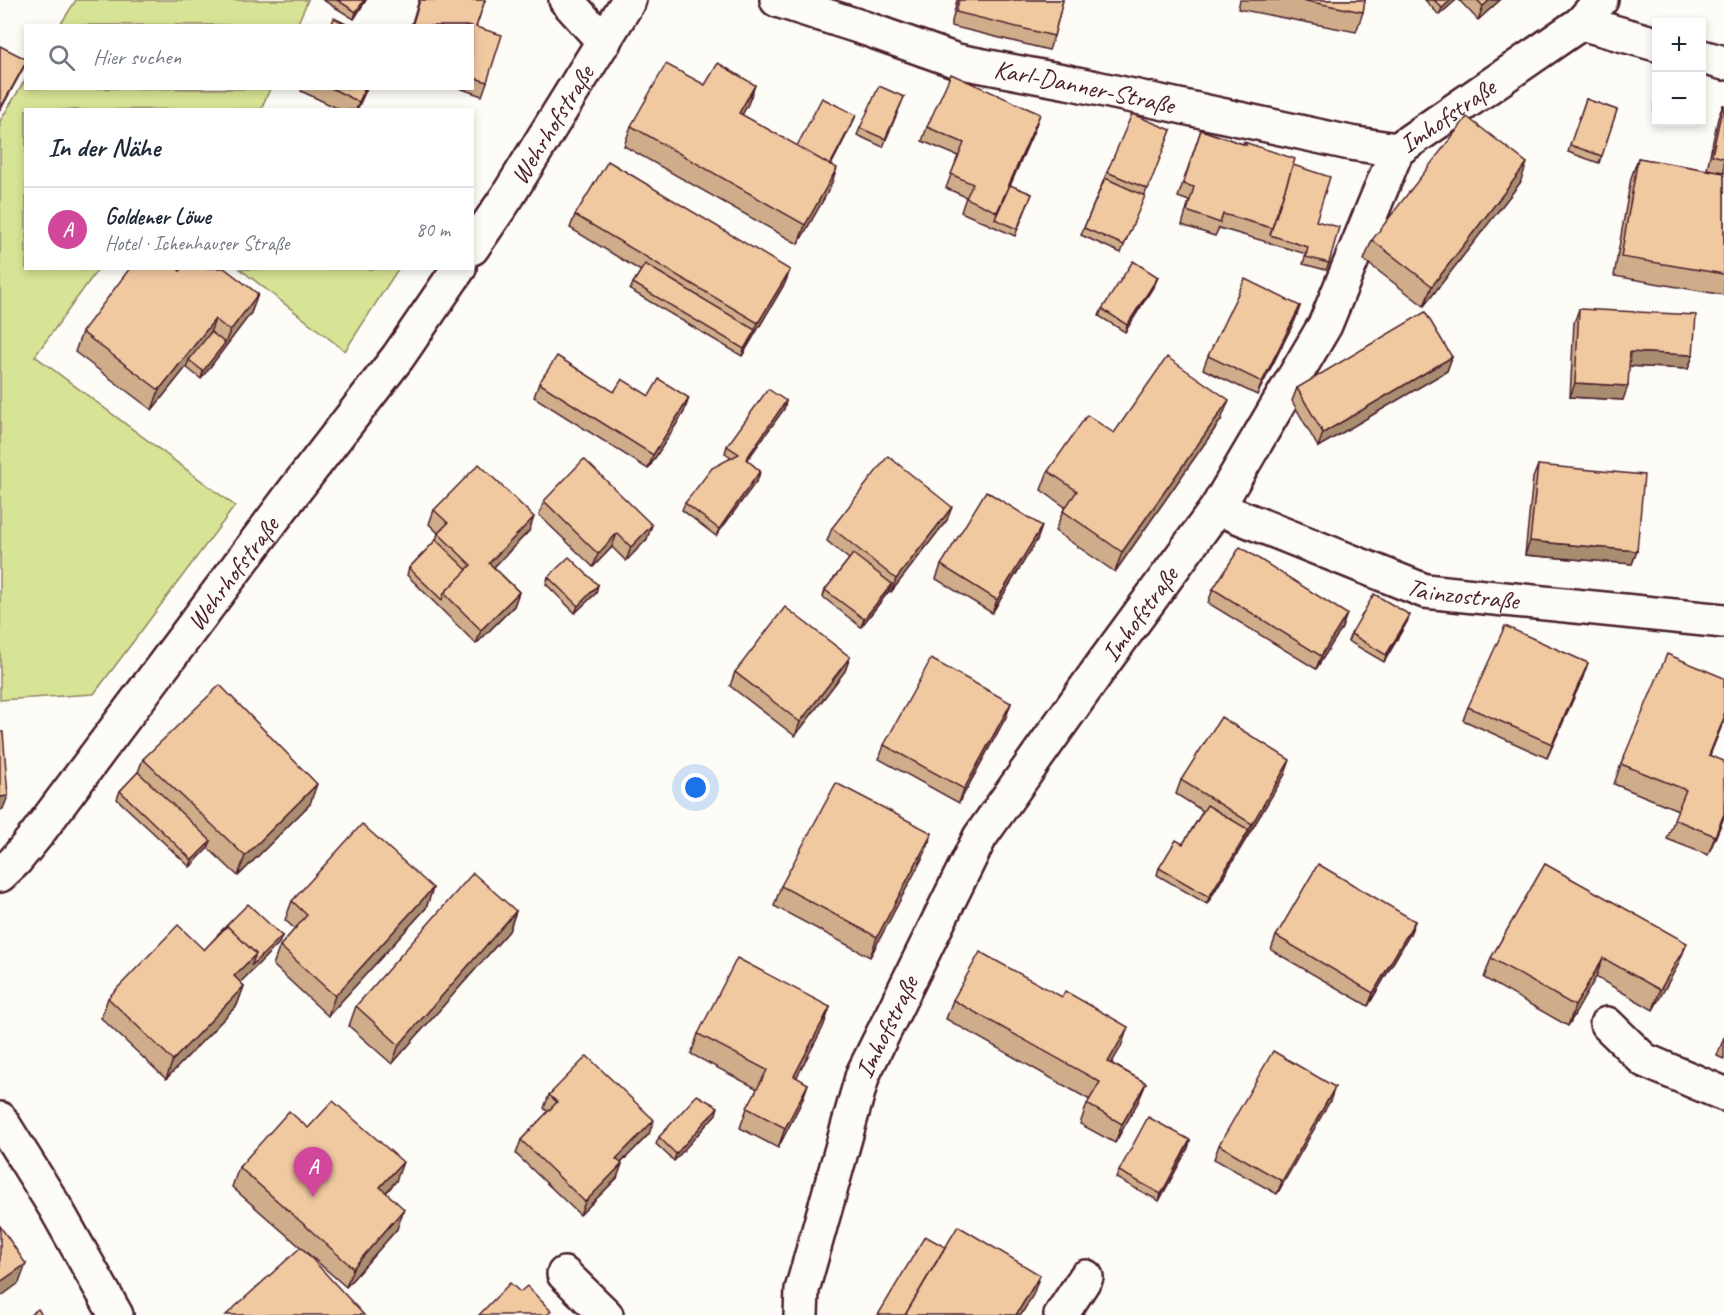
<!DOCTYPE html>
<html lang="de">
<meta charset="utf-8">
<style>
body{margin:0;font-family:Caveat,sans-serif;background:#f6f6f7;color:#1f2937}
.controls{position:absolute;right:18px;top:18px;display:grid;overflow:hidden;border-radius:0px;box-shadow:0 3px 9px #0003}
.controls button{width:54px;height:54px;display:grid;place-items:center;padding:0;border:0;border-bottom:2px solid #e0e1e3;background:#fff;color:#1f2937;font:30px sans-serif}
.you{position:absolute;left:696px;top:788px;width:21px;height:21px;margin:-15px;border:4px solid #fff;border-radius:50%;background:#1a73e8;box-shadow:0 0 0 9px #1a73e833}
.badge{display:grid;place-items:center;width:39px;height:39px;border-radius:50%;background:#111827;color:#fff;font-size:20px;font-weight:700}
.pin{position:absolute;translate:-50% -50px;filter:drop-shadow(0 2px 3px #0008)}
.pin::after{content:'';position:absolute;top:32px;width:21px;height:18px;background:inherit;clip-path:polygon(0 0,100% 0,50% 100%)}
.list{margin:0;padding:0;list-style:none}
h2{display:flex;justify-content:space-between;align-items:center;height:78px;margin:0;padding:0 24px;font-size:26px}
h2 small{font-size:20px;font-weight:400;color:#747a83}
.list li{display:grid;grid-template-columns:39px 1fr auto;gap:18px;align-items:center;box-sizing:border-box;height:84px;padding:0 24px;border-top:2px solid #e0e1e3}
.list b{display:block;font-size:22px;white-space:nowrap}
.list p{margin:0;font-size:20px;white-space:nowrap;color:#747a83}
.list em{font-size:20px;font-style:normal;color:#747a83}
.icon{flex:none;width:33px;height:33px;fill:none;stroke:currentColor;stroke-width:2;stroke-linecap:round;stroke-linejoin:round}
.map{position:relative;flex:none;width:1724px;height:1315px;overflow:hidden}
.search{position:absolute;background:#fff;box-shadow:0 3px 9px #0003;left:24px;top:24px;width:450px;height:66px;display:flex;align-items:center;gap:15px;box-sizing:border-box;padding:0 21px;border-radius:0px;color:#747a83;font-size:22px}
.panel{position:absolute;background:#fff;box-shadow:0 3px 9px #0003;left:24px;top:108px;width:450px;height:162px;border-radius:0px}
.map>svg:first-child{display:block}
.green{fill:#d7e395;stroke:#908160;stroke-width:1.5}
.lines{fill:none;stroke-linecap:round;stroke-linejoin:round}
.street-casing{stroke:#4a1f2b;stroke-width:38}
.secondary-casing{stroke:#4a1f2b;stroke-width:38}
.street{stroke:#fdfcf7;stroke-width:33}
.secondary{stroke:#fdfcf7;stroke-width:33}
.wall{fill:#cfad8a;stroke:#4a1f2b;stroke-width:1.5}
.shaded-wall{fill:#a98d71;stroke:#4a1f2b;stroke-width:1.5}
.building{fill:#f1c9a1;stroke:#4a1f2b;stroke-width:1.5}
.labels{text-anchor:middle;dominant-baseline:central;stroke-width:4.5;stroke-linejoin:round;paint-order:stroke}
.street-label{font-size:26px;fill:#4a1f2b;stroke:#fdfcf7}
</style>
<div class="map">
<svg width="1724" height="1315" viewBox="0 0 1724 1315">
<rect width="100%" height="100%" fill="#fdfcf7"/>
<filter id="ink" filterUnits="userSpaceOnUse"><feTurbulence type="fractalNoise" baseFrequency=".0167" numOctaves="2"/><feDisplacementMap in="SourceGraphic" scale="12" xChannelSelector="R" yChannelSelector="G"/><feConvolveMatrix kernelMatrix="1 2 1 2 8 2 1 2 1" color-interpolation-filters="sRGB"/></filter>
<g filter="url(#ink)">
<!-- green -->
<g class="green">
<polygon points="76,0 308,0 297,25 60,25"/>
<polygon points="25,80 26,88 270,89 261,109 26,110 26,268 98,269 35,356 235,506 94,694 0,700 0,121"/>
<polygon points="240,269 398,269 345,351"/>
</g>
<g class="lines">
<defs>
<g id="street">
<polyline points="566,0 604,42"/>
<path id="s1" d="M777,0l90,29 90,32 111,21 282,61 47,7"/>
<polyline points="1581,23 1656,44"/>
<polyline points="1702,57 1724,63"/>
<path id="s2" d="M1217,508l208,83 299,30"/>
<polyline points="1607,1024 1644,1060 1724,1094"/>
<polyline points="564,1274 606,1315"/>
<path id="s3" d="M801,1315l1,-25 61,-216 117,-237 125,-176 112,-153 108,-183 72,-175 184,-127 20,-23"/>
<polyline points="1061,1315 1086,1277"/>
</g>
<g id="secondary">
<path id="s4" d="M472,248l35,-51 122,-197"/>
<path id="s5" d="M0,875l15,-14 22,-27 258,-344 103,-133 61,-89"/>
<polyline points="0,1119 55,1207 116,1315"/>
</g>
</defs>
<!-- street casing -->
<use href="#street" class="street-casing"/>
<!-- secondary casing -->
<use href="#secondary" class="secondary-casing"/>
<!-- street -->
<use href="#street" class="street"/>
<!-- secondary -->
<use href="#secondary" class="secondary"/>
</g>
<!-- wall -->
<g class="wall">
<polygon points="323,0 366,0 354,19"/>
<polygon points="419,0 485,0 476,27 487,82 482,96 459,88 472,88 472,26 411,26"/>
<polygon points="957,0 1063,0 1054,36 1049,50 951,26"/>
<polygon points="1240,0 1365,0 1363,12 1356,32 1238,9"/>
<polygon points="1425,0 1456,0 1439,15"/>
<polygon points="1459,0 1500,0 1478,20"/>
<polygon points="705,85 755,85 748,104 742,115 797,146 856,115 853,122 831,165 830,188 798,244 624,146 631,126"/>
<polygon points="1656,86 1656,111 1654,111"/>
<polygon points="302,88 367,88 357,110 341,110 301,91"/>
<polygon points="904,97 883,147 857,135 860,128"/>
<polygon points="1586,99 1617,110 1599,163 1568,152"/>
<polygon points="1723,105 1724,105 1724,172 1707,169 1718,118"/>
<polygon points="927,127 1035,128 1010,186 1032,194 1015,236 961,212 966,197 946,188 958,156 922,141"/>
<polygon points="1171,130 1121,253 1081,235 1107,172"/>
<polygon points="1201,130 1243,144 1244,142 1293,165 1316,221 1329,263 1326,270 1303,264 1306,254 1267,242 1219,228 1215,236 1182,225 1189,201 1178,197"/>
<polygon points="1638,158 1724,173 1724,295 1614,276 1631,178"/>
<polygon points="1520,183 1424,306 1364,260 1372,240"/>
<polygon points="575,215 790,270 785,283 742,356 630,290 633,283 641,271 570,228"/>
<polygon points="180,271 258,294 251,313 201,379 186,367 187,366 152,410 75,352 82,332"/>
<polygon points="1158,277 1155,284 1125,332 1099,316 1102,309"/>
<polygon points="1300,306 1295,320 1257,395 1203,369 1208,356"/>
<polygon points="1579,309 1693,355 1688,369 1629,366 1623,400 1570,397 1574,323"/>
<polygon points="1452,357 1447,371 1318,447 1292,401 1297,388"/>
<polygon points="539,383 649,396 684,412 648,469 534,397"/>
<polygon points="786,401 784,409 747,460 760,471 758,479 716,536 682,510 685,503 731,457 725,453 727,446"/>
<polygon points="1221,420 1115,572 1055,531 1063,511 1065,507 1041,490 1048,471 1114,433"/>
<polygon points="1538,465 1637,551 1632,564 1525,555 1533,478"/>
<polygon points="544,501 647,539 626,561 612,547 593,567 539,515"/>
<polygon points="434,510 529,531 494,567 519,592 514,606 476,644 407,575 409,568 436,540 438,533 429,524"/>
<polygon points="947,520 891,592 889,591 861,627 823,597 825,590 849,559 827,541 832,528"/>
<polygon points="1042,526 1037,540 992,613 936,579 941,565"/>
<polygon points="548,577 596,593 575,613 546,584"/>
<polygon points="1213,589 1342,628 1316,669 1208,603"/>
<polygon points="1407,622 1384,662 1348,641 1351,634"/>
<polygon points="850,657 845,671 795,736 730,686 735,672"/>
<polygon points="1583,677 1547,758 1463,720 1468,707"/>
<polygon points="1011,703 1006,717 959,803 879,759 884,745"/>
<polygon points="1724,720 1710,755 1724,817 1708,855 1667,839 1678,810 1614,784 1621,764"/>
<polygon points="143,759 310,804 238,876 208,848 190,867 117,799 120,791 138,772"/>
<polygon points="1285,774 1207,904 1157,875 1159,868 1183,844 1203,811 1176,794 1181,780"/>
<polygon points="925,853 870,957 774,906 781,886"/>
<polygon points="1545,864 1679,963 1653,1010 1596,977 1568,1026 1484,978 1491,958"/>
<polygon points="433,888 426,908 328,1016 273,965 280,946 295,929 285,920 292,901"/>
<polygon points="516,911 509,931 392,1064 349,1026 356,1006"/>
<polygon points="1415,921 1410,934 1368,1006 1271,950 1276,936"/>
<polygon points="218,934 282,936 279,943 240,982 244,986 237,1005 166,1079 101,1018 108,998 204,950 217,936"/>
<polygon points="953,1000 1121,1047 1111,1063 1146,1083 1138,1102 1115,1143 1080,1124 1087,1104 1090,1100 946,1019"/>
<polygon points="830,1007 823,1027 796,1078 808,1084 801,1103 778,1148 740,1128 747,1108 758,1089 691,1054 698,1034"/>
<polygon points="1724,1037 1724,1059 1717,1056"/>
<polygon points="549,1095 649,1134 621,1163 617,1178 580,1215 516,1154 521,1140 548,1112 544,1108"/>
<polygon points="1330,1101 1277,1194 1214,1159 1219,1145"/>
<polygon points="716,1114 674,1161 656,1144 659,1137"/>
<polygon points="308,1128 396,1181 386,1193 397,1229 346,1287 232,1187 239,1167"/>
<polygon points="1190,1140 1188,1148 1159,1201 1116,1178 1119,1171"/>
</g>
<!-- shaded-wall -->
<g class="shaded-wall">
<polygon points="364,0 366,0 354,19 356,12"/>
<polygon points="1451,0 1456,0 1439,15 1442,8"/>
<polygon points="1490,0 1500,0 1478,20 1483,6"/>
<polygon points="26,62 24,67 0,111 0,109"/>
<polygon points="755,85 748,104 732,133 739,113"/>
<polygon points="365,88 367,88 356,110 359,102"/>
<polygon points="1040,114 1035,128 995,219 997,212"/>
<polygon points="856,115 853,122 822,183 825,176"/>
<polygon points="1527,163 1520,183 1424,306 1432,286"/>
<polygon points="837,168 830,188 798,244 805,225"/>
<polygon points="790,270 785,283 742,356 744,349 755,330 758,323"/>
<polygon points="1158,277 1155,284 1125,332 1127,325"/>
<polygon points="258,294 251,313 201,379 203,371 225,343 230,331"/>
<polygon points="1300,306 1295,320 1257,395 1262,382"/>
<polygon points="215,319 208,339 189,360 187,366 152,410 159,390"/>
<polygon points="1630,352 1693,355 1688,369 1625,366"/>
<polygon points="1452,357 1447,371 1318,447 1323,433"/>
<polygon points="1575,383 1628,386 1623,400 1570,397"/>
<polygon points="689,398 684,412 648,469 653,455"/>
<polygon points="1229,400 1221,420 1115,572 1122,552"/>
<polygon points="786,401 784,409 743,466 746,459"/>
<polygon points="760,471 758,479 716,536 719,529"/>
<polygon points="952,507 947,520 891,592 896,579"/>
<polygon points="534,517 529,531 484,577 489,563"/>
<polygon points="652,525 647,539 626,561 631,547"/>
<polygon points="1042,526 1037,540 992,613 997,600"/>
<polygon points="617,533 612,547 593,567 598,554"/>
<polygon points="1530,541 1637,551 1632,564 1525,555"/>
<polygon points="892,584 889,591 861,627 864,619"/>
<polygon points="598,585 596,593 575,613 578,606"/>
<polygon points="519,592 514,606 476,644 481,630"/>
<polygon points="1347,614 1342,628 1316,669 1321,656"/>
<polygon points="1410,615 1407,622 1384,662 1386,655"/>
<polygon points="850,657 845,671 795,736 800,722"/>
<polygon points="1588,663 1583,677 1547,758 1552,744"/>
<polygon points="1011,703 1006,717 959,803 964,789"/>
<polygon points="1724,718 1724,720 1702,774 1709,755"/>
<polygon points="1290,760 1285,774 1207,904 1209,897 1249,830 1252,824"/>
<polygon points="317,784 310,804 238,876 245,856"/>
<polygon points="8,796 3,809 0,810 0,797"/>
<polygon points="1724,814 1724,817 1708,855 1715,836"/>
<polygon points="932,833 925,853 870,957 877,937"/>
<polygon points="211,841 208,848 190,867 192,860"/>
<polygon points="433,888 426,908 328,1016 335,996"/>
<polygon points="516,911 509,931 392,1064 399,1045"/>
<polygon points="1415,921 1410,934 1368,1006 1373,993"/>
<polygon points="282,936 279,943 227,996 234,976 256,954"/>
<polygon points="1687,943 1679,963 1653,1010 1660,990"/>
<polygon points="1603,958 1596,977 1568,1026 1575,1006"/>
<polygon points="244,986 237,1005 166,1079 173,1060"/>
<polygon points="830,1007 823,1027 787,1096 794,1076"/>
<polygon points="1128,1027 1121,1047 1101,1081 1108,1062"/>
<polygon points="1146,1083 1138,1102 1115,1143 1122,1124"/>
<polygon points="808,1084 801,1103 778,1148 785,1128"/>
<polygon points="1335,1087 1330,1101 1277,1194 1282,1181"/>
<polygon points="718,1107 716,1114 674,1161 676,1154"/>
<polygon points="654,1120 649,1134 611,1173 616,1159"/>
<polygon points="1190,1140 1188,1148 1159,1201 1161,1194"/>
<polygon points="403,1162 396,1181 373,1207 380,1187"/>
<polygon points="622,1164 617,1178 580,1215 585,1202"/>
<polygon points="404,1209 397,1229 346,1287 353,1268"/>
<polygon points="26,1264 19,1283 0,1297 0,1282"/>
<polygon points="1040,1275 1033,1295 1021,1315 1016,1315"/>
</g>
<!-- building -->
<g class="building">
<polygon points="337,0 364,0 356,12"/>
<polygon points="420,0 485,0 476,27 502,35 487,82 472,77 472,26 412,26"/>
<polygon points="959,0 1063,0 1054,36 956,12"/>
<polygon points="1301,0 1365,0 1363,12"/>
<polygon points="1434,0 1451,0 1442,8"/>
<polygon points="1477,0 1490,0 1483,6"/>
<polygon points="334,18 350,26 331,26"/>
<polygon points="0,46 26,59 26,62 0,109"/>
<polygon points="718,63 755,85 739,113 837,168 805,225 631,126 666,64 705,85"/>
<polygon points="951,74 1040,114 997,212 966,198 973,184 951,174 964,143 927,127"/>
<polygon points="879,86 904,97 885,139 860,128"/>
<polygon points="331,88 365,88 359,102"/>
<polygon points="822,98 856,115 830,165 797,146"/>
<polygon points="1586,99 1617,110 1602,156 1570,145"/>
<polygon points="1723,105 1724,105 1724,158 1712,155"/>
<polygon points="1132,114 1171,130 1148,189 1107,172"/>
<polygon points="1467,117 1527,163 1432,286 1372,240"/>
<polygon points="1201,130 1246,145 1244,142 1295,159 1272,228 1223,214 1220,223 1187,211 1194,187 1183,184"/>
<polygon points="1638,158 1724,173 1724,274 1621,257"/>
<polygon points="608,161 790,270 758,323 575,215"/>
<polygon points="1293,165 1330,177 1316,221 1339,227 1329,263 1306,257 1308,247 1270,235"/>
<polygon points="1105,178 1145,196 1124,245 1084,228"/>
<polygon points="1010,185 1032,194 1017,229 995,219"/>
<polygon points="1133,261 1158,277 1127,325 1102,309"/>
<polygon points="645,264 755,330 744,349 633,283"/>
<polygon points="130,268 177,268 180,271 182,268 224,268 258,294 230,331 215,319 159,390 82,332"/>
<polygon points="1245,279 1300,306 1262,382 1208,356"/>
<polygon points="1579,309 1696,315 1693,355 1630,352 1628,386 1575,383"/>
<polygon points="1425,312 1452,357 1323,433 1297,388"/>
<polygon points="211,332 225,343 203,371 189,360"/>
<polygon points="557,356 614,392 622,379 649,396 659,379 689,398 653,455 539,383"/>
<polygon points="1167,357 1229,400 1122,552 1063,511 1077,491 1048,471 1087,415 1114,433"/>
<polygon points="768,389 786,401 746,459 760,471 719,529 685,503 712,468 739,454 727,446"/>
<polygon points="888,456 952,507 896,579 832,528"/>
<polygon points="584,459 652,525 631,547 617,533 598,554 544,501"/>
<polygon points="479,464 534,517 489,563 519,592 481,630 444,593 471,565 438,533 448,523 434,510"/>
<polygon points="1538,465 1644,475 1637,551 1530,541"/>
<polygon points="986,491 1042,526 997,600 941,565"/>
<polygon points="436,540 467,570 444,593 442,600 409,568"/>
<polygon points="1240,547 1347,614 1321,656 1213,589"/>
<polygon points="853,554 892,584 864,619 825,590"/>
<polygon points="569,557 598,585 578,606 548,577"/>
<polygon points="1374,594 1410,615 1386,655 1351,634"/>
<polygon points="785,607 850,657 800,722 735,672"/>
<polygon points="1505,626 1588,663 1552,744 1468,707"/>
<polygon points="1667,654 1724,678 1724,718 1709,755 1724,761 1724,814 1715,836 1674,819 1686,790 1621,764"/>
<polygon points="931,659 1011,703 964,789 884,745"/>
<polygon points="220,685 317,784 245,856 143,759"/>
<polygon points="1221,717 1290,760 1252,824 1181,780"/>
<polygon points="0,732 3,732 8,796 0,797"/>
<polygon points="138,772 211,841 192,860 120,791"/>
<polygon points="836,783 932,833 877,937 781,886"/>
<polygon points="1207,805 1249,830 1209,897 1159,868 1176,840 1183,844"/>
<polygon points="362,824 433,888 335,996 280,946 307,915 292,901"/>
<polygon points="1318,864 1415,921 1373,993 1276,936"/>
<polygon points="1545,864 1687,943 1660,990 1603,958 1575,1006 1491,958"/>
<polygon points="473,873 516,911 399,1045 356,1006"/>
<polygon points="248,904 282,936 251,966 256,954 227,926 219,935 218,934"/>
<polygon points="178,925 204,950 227,926 256,954 234,976 244,986 173,1060 108,998"/>
<polygon points="980,952 1062,997 1065,991 1128,1027 1108,1062 1146,1083 1122,1124 1087,1104 1100,1082 953,1000"/>
<polygon points="737,958 830,1007 794,1076 808,1084 785,1128 747,1108 767,1070 698,1034"/>
<polygon points="1273,1051 1335,1087 1282,1181 1219,1145"/>
<polygon points="587,1056 654,1120 616,1159 622,1164 585,1202 521,1140 557,1102 549,1095"/>
<polygon points="697,1095 718,1107 676,1154 659,1137"/>
<polygon points="333,1101 403,1162 380,1187 404,1209 353,1268 239,1167 289,1111 308,1128"/>
<polygon points="1148,1117 1190,1140 1161,1194 1119,1171"/>
<polygon points="0,1226 26,1264 0,1282"/>
<polygon points="958,1226 1040,1275 1016,1315 905,1315"/>
<polygon points="925,1236 945,1247 905,1315 878,1315"/>
<polygon points="301,1247 364,1315 226,1315"/>
<polygon points="510,1283 520,1292 527,1286 551,1311 547,1315 479,1315"/>
<polygon points="38,1309 42,1315 30,1315"/>
</g>
</g>
<g class="labels">
<!-- street labels -->
<g class="street-label">
<text stroke="none"><textPath href="#s1" startOffset="320">Karl-Danner-Straße</textPath></text>
<text stroke="none"><textPath href="#s3" startOffset="1382">Imhofstraße</textPath></text>
<text stroke="none"><textPath href="#s4" startOffset="147">Wehrhofstraße</textPath></text>
<text stroke="none"><textPath href="#s5" startOffset="381">Wehrhofstraße</textPath></text>
<text stroke="none"><textPath href="#s2" startOffset="262">Tainzostraße</textPath></text>
<text stroke="none"><textPath href="#s3" startOffset="788">Imhofstraße</textPath></text>
<text stroke="none"><textPath href="#s3" startOffset="302">Imhofstraße</textPath></text>
</g>
</g>
</svg>
<div class="controls">
<button>+</button>
<button>−</button>
</div>
<div class="you"></div>
<div class="pin badge" style="left:313px;top:1197px;background:#d1479c">A</div>
<div class="search"><svg class="icon" aria-label="search" viewBox="0 0 24 24"><circle cx="10" cy="10" r="6"/><path d="M15 15l6 6"/></svg>Hier suchen</div>
<section class="panel">
<h2>In der Nähe<small></small></h2>
<ul class="list">
<li><span class="badge" style="background:#d1479c">A</span><div><b>Goldener Löwe</b><p>Hotel · Ichenhauser Straße</p></div><em>80 m</em></li>
</ul>
</section>
</div>
